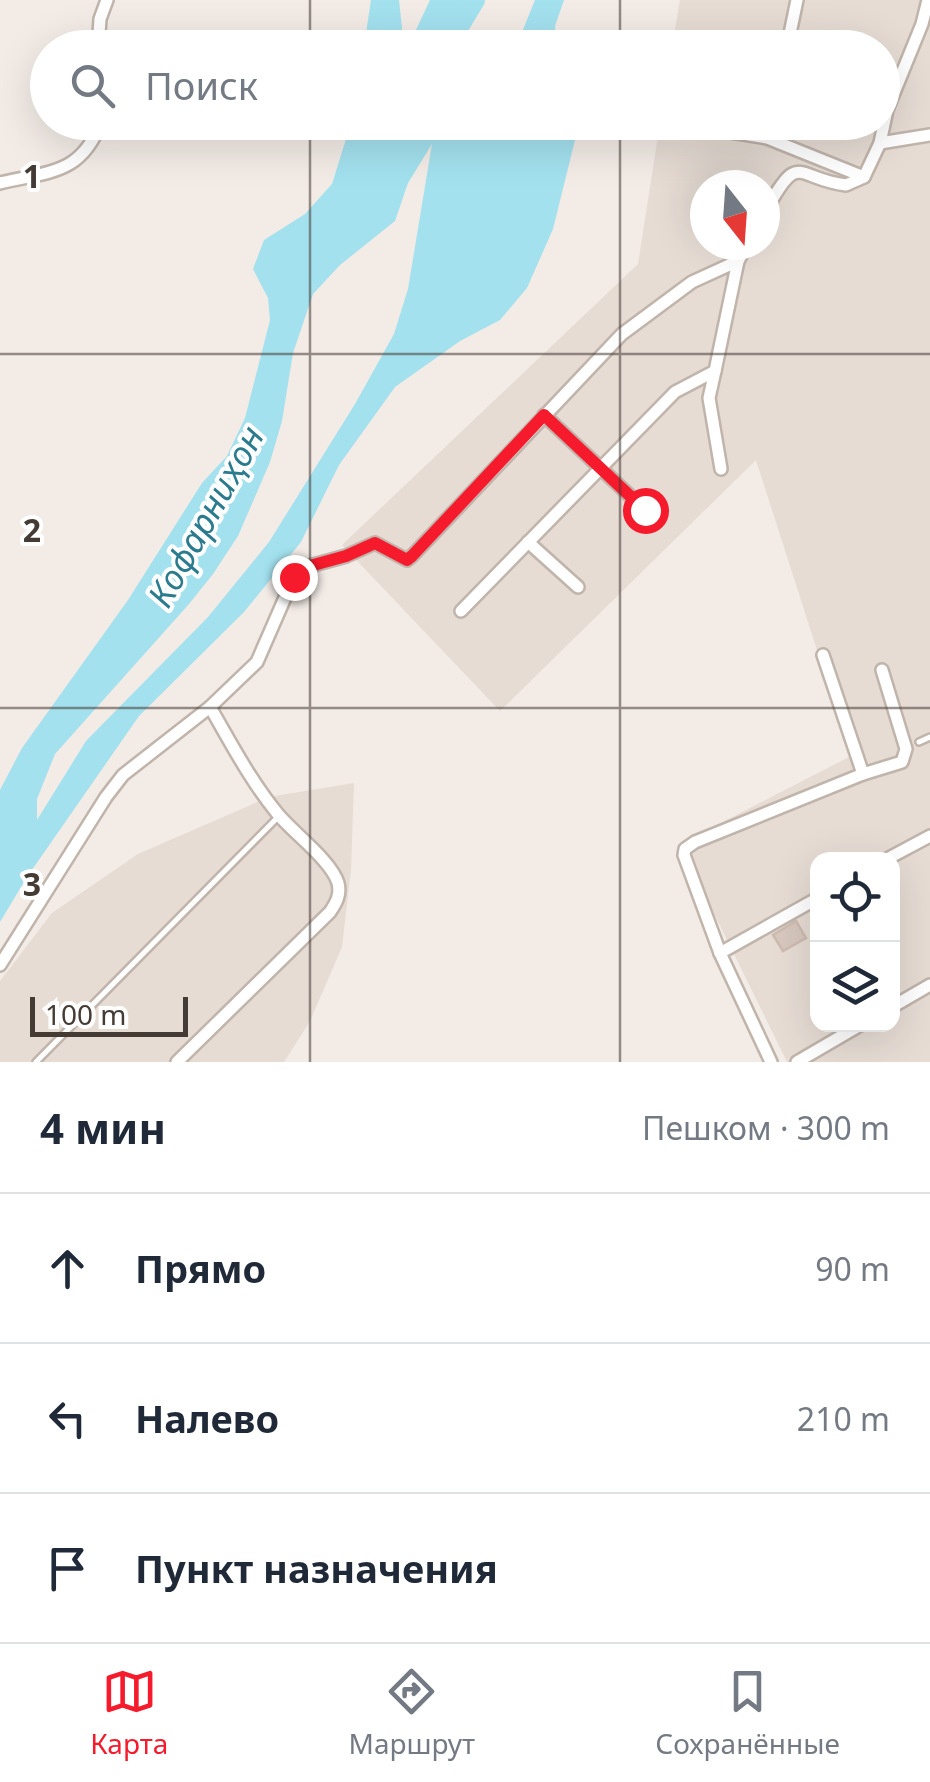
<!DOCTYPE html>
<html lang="ru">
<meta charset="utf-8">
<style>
body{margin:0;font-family:"Noto Sans",sans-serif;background:#f2f2f3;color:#1f2937}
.controls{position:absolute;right:30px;bottom:30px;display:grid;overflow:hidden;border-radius:20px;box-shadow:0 10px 40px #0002}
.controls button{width:90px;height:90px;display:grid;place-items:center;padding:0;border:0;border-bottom:2px solid #e0e1e3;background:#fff;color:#1f2937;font:50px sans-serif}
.compass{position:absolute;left:690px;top:170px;width:90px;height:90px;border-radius:50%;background:#fff;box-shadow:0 10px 40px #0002;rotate:163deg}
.scale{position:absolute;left:30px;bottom:25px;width:158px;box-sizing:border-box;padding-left:10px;border:5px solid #453b35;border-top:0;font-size:28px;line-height:35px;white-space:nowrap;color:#453b35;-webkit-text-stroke:8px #fff;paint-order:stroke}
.stop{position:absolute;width:30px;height:30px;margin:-22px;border:8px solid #f51a2c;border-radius:50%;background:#fff}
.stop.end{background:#f51a2c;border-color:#fff;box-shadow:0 2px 10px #0008}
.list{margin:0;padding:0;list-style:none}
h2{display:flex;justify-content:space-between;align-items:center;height:130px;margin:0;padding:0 40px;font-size:42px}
h2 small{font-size:32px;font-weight:400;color:#747a83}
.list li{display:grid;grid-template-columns:65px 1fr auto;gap:30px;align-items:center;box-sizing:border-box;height:150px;padding:0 40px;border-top:2px solid #e0e1e3}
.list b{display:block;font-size:38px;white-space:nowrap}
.list em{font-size:32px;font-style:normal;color:#747a83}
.icon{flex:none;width:55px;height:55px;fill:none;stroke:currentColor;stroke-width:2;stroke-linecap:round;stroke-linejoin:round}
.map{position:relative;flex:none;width:930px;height:1062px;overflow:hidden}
.search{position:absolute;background:#fff;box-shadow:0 10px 40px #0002;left:30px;right:30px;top:30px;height:110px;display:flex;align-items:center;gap:25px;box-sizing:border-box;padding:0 35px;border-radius:55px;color:#747a83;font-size:38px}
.sheet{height:580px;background:#fff}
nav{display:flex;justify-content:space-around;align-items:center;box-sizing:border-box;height:140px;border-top:2px solid #e0e1e3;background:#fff;font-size:28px;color:#747a83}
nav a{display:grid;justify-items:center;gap:5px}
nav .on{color:#f51a2c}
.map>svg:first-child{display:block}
.residential{fill:#e6dcd4;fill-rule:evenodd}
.water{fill:#a3e1ee;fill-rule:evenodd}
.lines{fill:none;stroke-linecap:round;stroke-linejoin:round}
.river{stroke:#a3e1ee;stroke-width:20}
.building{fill:#d7c7be;stroke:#cebbaf;stroke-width:2.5}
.lane-casing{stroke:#c0b4ab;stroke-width:10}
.street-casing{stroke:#c0b4ab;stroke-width:16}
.lane{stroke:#fff;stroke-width:5}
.street{stroke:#fff;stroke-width:11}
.route{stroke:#f51a2c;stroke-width:12}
.grid{fill:none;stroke:#453b35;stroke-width:2.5;stroke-opacity:0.55}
.labels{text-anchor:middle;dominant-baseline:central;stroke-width:8;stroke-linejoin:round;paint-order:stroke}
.water-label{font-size:35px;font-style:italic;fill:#2b7b8f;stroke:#fff}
.grid-label{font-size:32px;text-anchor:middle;font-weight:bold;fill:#453b35;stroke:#fff;stroke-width:8;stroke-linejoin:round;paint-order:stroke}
</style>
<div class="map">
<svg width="930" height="1062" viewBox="0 0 930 1062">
<rect width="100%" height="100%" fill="#f2ebe6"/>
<!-- residential -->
<g class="residential">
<path d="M680,0h250v1062h-143l-107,-218 171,-88 -95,-296 -256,251 -158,-166 296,-281 22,-141 222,-1v-74l-210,-1zM705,185h60v60h-60zM818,859h74v165h-74z"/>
<polygon points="354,783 351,870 342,947 310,1021 284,1062 0,1062 0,981 52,913 138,854 269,797"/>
</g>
<!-- water -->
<g class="water">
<polygon points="371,0 399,0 404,47 364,47"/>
<polygon points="430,0 470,0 453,47 413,47 415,32"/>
<polygon points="535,0 564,0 555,26 557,47 516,47"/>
<path d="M351,123h225l2,5 -25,101 -26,59 -27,32 -40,21 -65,46 -56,78 -38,77 -57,70 -105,104 -112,161 -27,45v-132l22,-42 106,-148 74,-117 25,-27 18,-38 25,-98 -2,-22 -15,-29 11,-29 41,-26 27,-30zM432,144l-24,145 -14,45 -39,70 -86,138 -61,75 -122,124 -49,79v-21l18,-45 134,-150 24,-30 25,-38 32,-74 12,-41 11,-68 20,-59 27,-29 55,-44 13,-38z"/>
</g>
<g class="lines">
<!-- river -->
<polyline class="river" points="446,48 475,0"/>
</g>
<!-- building -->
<polygon class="building" points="796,921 806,938 783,951 773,935"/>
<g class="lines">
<defs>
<g id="lane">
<polyline points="919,742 930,737"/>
<polyline points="36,1062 279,816"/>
</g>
<g id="street">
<polyline points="98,48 100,19 107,0"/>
<polyline points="700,48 701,40"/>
<polyline points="787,48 797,0"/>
<polyline points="693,122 693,126 767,138 864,177"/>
<polyline points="880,143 930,135"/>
<path d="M0,183c49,-12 81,-8 101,-61"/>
<path d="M765,212c35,-64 30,-33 81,-27l18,-8 16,-34 7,-33 35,-86 6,-24"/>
<polyline points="715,371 709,398 721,469"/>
<polyline points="544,415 645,510"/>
<polyline points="528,542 578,587"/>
<polyline points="461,611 675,392 715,371 738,261"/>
<polyline points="823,655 863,774"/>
<polyline points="887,859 930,836"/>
<polyline points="720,953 684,855 685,849 695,842 863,774 902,762 906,749 882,670"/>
<polyline points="0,965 106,797 123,775 210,707"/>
<polyline points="892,1007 930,985"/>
<path d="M177,1062l153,-150c6,-9 11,-17 8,-29 -7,-23 -46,-51 -61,-70 -27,-33 -46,-70 -67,-106l47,-45 37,-85 12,-10 40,-11 29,-13 32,17 5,-4 210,-222 70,-52 46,-21 9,-16"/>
<polyline points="771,1062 720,953 818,898"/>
<polyline points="797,1062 862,1024"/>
</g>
</defs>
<!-- lane casing -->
<use href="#lane" class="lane-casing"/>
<!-- street casing -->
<use href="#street" class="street-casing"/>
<!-- lane -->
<use href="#lane" class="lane"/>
<!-- street -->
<use href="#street" class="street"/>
</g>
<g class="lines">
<!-- route -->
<polyline class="route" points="294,577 306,567 346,556 375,543 407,560 412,556 544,415 645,510"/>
</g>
<!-- grid -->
<path class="grid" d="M310,0v48M620,0v48M310,122v940M620,122v940M0,354h930M0,708h930"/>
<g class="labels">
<!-- water labels -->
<g class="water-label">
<text transform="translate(205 516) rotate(-61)">Кофарниҳон</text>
</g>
</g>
<g class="grid-label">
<text x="32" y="188">1</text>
<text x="32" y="542">2</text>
<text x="32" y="896">3</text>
</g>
</svg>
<div class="controls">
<button><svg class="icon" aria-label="locate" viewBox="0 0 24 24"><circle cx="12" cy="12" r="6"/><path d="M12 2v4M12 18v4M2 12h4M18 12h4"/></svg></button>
<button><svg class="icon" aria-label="layers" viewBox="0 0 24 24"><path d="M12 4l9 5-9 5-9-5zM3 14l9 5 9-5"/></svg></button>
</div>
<svg class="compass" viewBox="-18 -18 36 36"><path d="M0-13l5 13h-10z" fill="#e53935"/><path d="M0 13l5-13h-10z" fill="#747a83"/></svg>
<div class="scale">100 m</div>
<div class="stop" style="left:645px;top:510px"></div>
<div class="stop end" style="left:294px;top:577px"></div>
<div class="search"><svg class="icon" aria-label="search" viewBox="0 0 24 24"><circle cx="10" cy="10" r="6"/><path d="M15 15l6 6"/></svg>Поиск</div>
</div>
<section class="sheet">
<h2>4 мин<small>Пешком · 300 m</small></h2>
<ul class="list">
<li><svg class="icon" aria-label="ahead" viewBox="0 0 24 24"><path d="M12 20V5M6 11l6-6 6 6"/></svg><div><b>Прямо</b></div><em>90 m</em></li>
<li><svg class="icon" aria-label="left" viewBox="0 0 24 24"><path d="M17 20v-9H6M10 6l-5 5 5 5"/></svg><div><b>Налево</b></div><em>210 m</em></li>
<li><svg class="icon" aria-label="arrive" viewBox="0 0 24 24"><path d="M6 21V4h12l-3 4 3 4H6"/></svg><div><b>Пункт назначения</b></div></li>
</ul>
</section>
<nav>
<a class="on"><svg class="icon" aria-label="map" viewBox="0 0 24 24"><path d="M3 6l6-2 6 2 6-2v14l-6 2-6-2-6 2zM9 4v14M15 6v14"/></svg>Карта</a>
<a><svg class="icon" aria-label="directions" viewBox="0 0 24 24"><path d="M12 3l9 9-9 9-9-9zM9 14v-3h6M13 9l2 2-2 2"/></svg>Маршрут</a>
<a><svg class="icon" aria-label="saved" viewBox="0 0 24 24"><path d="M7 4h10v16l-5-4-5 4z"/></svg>Сохранённые</a>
</nav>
